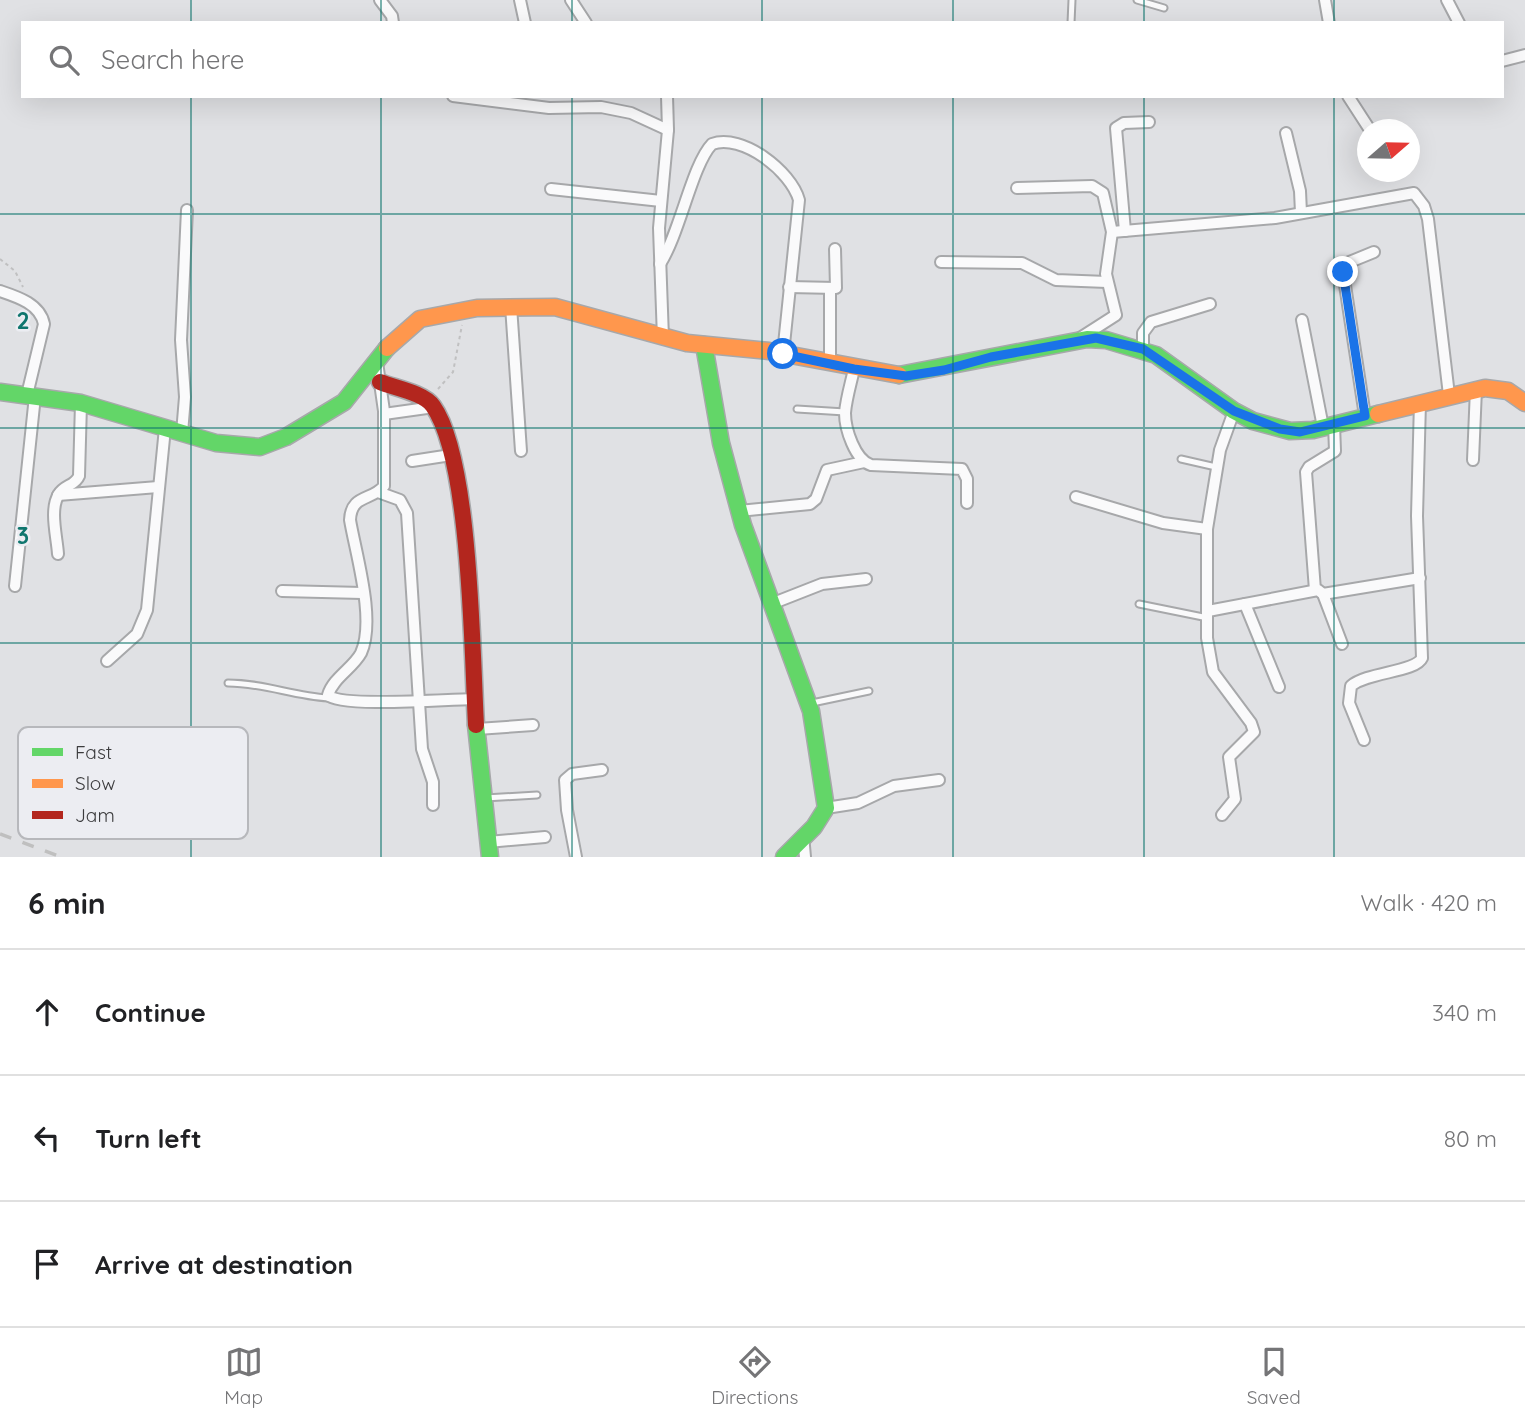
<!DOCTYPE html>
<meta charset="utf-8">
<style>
body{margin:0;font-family:Quicksand,sans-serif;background:#f2f2f2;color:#202124}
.compass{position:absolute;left:1357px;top:119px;width:63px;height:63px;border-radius:50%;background:#fff;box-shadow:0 7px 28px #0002;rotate:70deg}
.stop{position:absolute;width:21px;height:21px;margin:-16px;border:5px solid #1a73e8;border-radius:50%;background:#fff}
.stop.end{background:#1a73e8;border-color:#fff;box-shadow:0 2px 7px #0008}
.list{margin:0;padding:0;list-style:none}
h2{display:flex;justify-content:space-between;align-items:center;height:91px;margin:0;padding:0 28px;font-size:30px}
h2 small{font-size:23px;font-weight:400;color:#757577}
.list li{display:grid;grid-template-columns:46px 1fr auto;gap:21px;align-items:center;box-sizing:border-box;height:126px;padding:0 28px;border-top:2px solid #e0e0e0}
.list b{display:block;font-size:26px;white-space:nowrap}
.list em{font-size:23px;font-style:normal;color:#757577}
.icon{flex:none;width:38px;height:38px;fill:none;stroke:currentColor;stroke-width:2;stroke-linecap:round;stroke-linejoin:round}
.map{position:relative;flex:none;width:1525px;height:857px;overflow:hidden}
.search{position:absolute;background:#fff;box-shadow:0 7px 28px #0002;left:21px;right:21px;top:21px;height:77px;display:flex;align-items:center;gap:18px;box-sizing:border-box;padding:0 24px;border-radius:0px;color:#757577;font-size:26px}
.sheet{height:469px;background:#fff}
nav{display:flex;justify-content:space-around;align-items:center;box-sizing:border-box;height:98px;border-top:2px solid #e0e0e0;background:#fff;font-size:19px;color:#757577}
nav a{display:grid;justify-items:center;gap:4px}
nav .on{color:#757577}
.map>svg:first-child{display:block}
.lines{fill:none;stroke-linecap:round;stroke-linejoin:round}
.lane-casing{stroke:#a7a8aa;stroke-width:9}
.street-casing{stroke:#a7a8aa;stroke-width:14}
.fast-casing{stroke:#a7a8aa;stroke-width:19}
.slow-casing{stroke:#a7a8aa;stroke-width:19}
.jam-casing{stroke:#a7a8aa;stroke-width:19}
.path{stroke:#c0c0c1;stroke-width:2;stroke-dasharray:3.5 3.5;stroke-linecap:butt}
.lane{stroke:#fafafb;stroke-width:5}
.street{stroke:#fafafb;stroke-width:10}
.fast{stroke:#63d668;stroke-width:16}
.slow{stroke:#ff974d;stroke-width:16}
.jam{stroke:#b3261e;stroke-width:16}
.rail{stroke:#bfbfbf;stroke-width:3.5;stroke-dasharray:12 12;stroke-linecap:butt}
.route{stroke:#1a73e8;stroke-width:9}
.grid{fill:none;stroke:#0f766e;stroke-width:2;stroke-opacity:0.55}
.key{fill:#ecedf2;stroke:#b7b8bc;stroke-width:2}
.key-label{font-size:19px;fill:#3b3b3d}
.grid-label{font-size:23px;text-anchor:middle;font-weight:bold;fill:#0f766e;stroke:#ecedf2;stroke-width:5;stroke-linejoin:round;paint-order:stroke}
</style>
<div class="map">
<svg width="1525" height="857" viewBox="0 0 1525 857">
<rect width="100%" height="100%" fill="#e0e1e4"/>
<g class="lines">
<defs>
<g id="lane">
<polyline points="1137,0 1164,8"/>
<polyline points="1071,23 1072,0"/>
<polyline points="797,409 845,412"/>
<polyline points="1181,459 1216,467"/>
<polyline points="1139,604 1208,618"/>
<path d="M228,683c36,0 65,13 100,15"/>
<polyline points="812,703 869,691"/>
<polyline points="485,798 537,795"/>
</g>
<g id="street">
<polyline points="380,0 392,16 393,23"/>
<polyline points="520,0 525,23"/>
<polyline points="571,0 586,23"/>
<polyline points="1325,0 1329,23"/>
<polyline points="1447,0 1459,23"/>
<polyline points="1502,61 1525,55"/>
<polyline points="453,96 549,108 601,107 631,113 668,130"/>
<polyline points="1348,96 1370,130"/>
<polyline points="1286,133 1300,191 1301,213"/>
<polyline points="1017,188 1092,186 1103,193 1112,232 1106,274 1116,315 1077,340"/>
<polyline points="551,189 661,201"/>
<polyline points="1125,231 1116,128 1124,123 1149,122"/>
<polyline points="1112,232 1275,218 1414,193 1424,206 1428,219 1449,395"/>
<polyline points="941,262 1022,263 1056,280 1107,282"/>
<path d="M660,264c20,-31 32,-99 52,-120 30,-11 79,27 87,56l-16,154"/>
<polyline points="789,287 836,288 835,249"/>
<polyline points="830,289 830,364"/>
<path d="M0,291c18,6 40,13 44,33l-17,71"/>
<polyline points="511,306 521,451"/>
<polyline points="1302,320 1323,427"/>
<polyline points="663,338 659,228 668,130 667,96"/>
<polyline points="1143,349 1143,333 1151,322 1210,304"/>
<path d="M377,362l7,49v75c-12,15 -33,8 -34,34 6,35 26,100 11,133 -8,15 -28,25 -33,42 12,13 123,4 147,4"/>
<path d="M854,369c-3,14 -8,30 -9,44 0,16 10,47 26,52l91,4 5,10v24"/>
<polyline points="384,414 434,407"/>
<polyline points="1365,416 1343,272 1347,263 1374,252"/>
<polyline points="182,433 185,397 181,340 187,210"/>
<polyline points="1473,460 1476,389"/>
<polyline points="412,461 451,455"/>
<polyline points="378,492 400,500 407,513 422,749 433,782 433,805"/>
<polyline points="58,495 158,487"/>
<polyline points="1076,497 1163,523 1207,529"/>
<polyline points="739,511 810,504 816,499 827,470 864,462"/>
<path d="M58,554c-1,-17 -9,-45 1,-60 5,-9 16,-8 20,-18l2,-73"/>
<polyline points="15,586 35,396"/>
<polyline points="1315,590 1306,472 1309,467 1335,451 1334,424"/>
<polyline points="282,591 362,593"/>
<polyline points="1323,594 1420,578"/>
<polyline points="771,604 822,584 866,579"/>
<polyline points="1245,604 1279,687"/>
<polyline points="1208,611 1318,590 1323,594 1342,644"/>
<polyline points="107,661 137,634 147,610 165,428"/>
<polyline points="477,729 533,725"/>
<path d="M1364,740l-15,-37 2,-17c16,-14 65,-14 71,-28l-5,-142 3,-114"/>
<polyline points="826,808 858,803 894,786 939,780"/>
<polyline points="1222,815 1235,799 1229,757 1254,732 1251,723 1213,672 1207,638 1207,529 1220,450 1234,411"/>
<polyline points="803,835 805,857"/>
<polyline points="488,842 545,837"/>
<polyline points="576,857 567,810 565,780 572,774 602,770"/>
</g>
<g id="fast">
<polyline points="704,345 721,443 743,525 811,711 826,808 814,827 784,857"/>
<polyline points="899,375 1087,339 1106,340 1156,355 1234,411 1253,421 1290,431 1313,430 1378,414"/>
<polyline points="0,392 81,403 216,443 260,447 286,437 344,402 387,348"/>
<polyline points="476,725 490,857"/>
</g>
<g id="slow">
<polyline points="387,348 420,319 477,308 555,307 687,343 769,351 899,375"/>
<polyline points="1378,414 1485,388 1508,391 1525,403"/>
</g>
<path id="jam" d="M380,382c15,6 44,11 53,24 38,53 39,248 43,319"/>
</defs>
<!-- lane casing -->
<use href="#lane" class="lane-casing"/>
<!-- street casing -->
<use href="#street" class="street-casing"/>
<!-- fast casing -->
<use href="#fast" class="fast-casing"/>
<!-- slow casing -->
<use href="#slow" class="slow-casing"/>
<!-- jam casing -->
<use href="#jam" class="jam-casing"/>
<!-- path -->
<g class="path">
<polyline points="0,259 15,271 23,287"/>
<polyline points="438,389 453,372 462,325"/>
</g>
<!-- lane -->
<use href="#lane" class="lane"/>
<!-- street -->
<use href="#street" class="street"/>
<!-- fast -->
<use href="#fast" class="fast"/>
<!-- slow -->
<use href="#slow" class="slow"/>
<!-- jam -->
<use href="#jam" class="jam"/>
<!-- rail -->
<polyline class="rail" points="0,834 61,857"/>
</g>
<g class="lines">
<!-- route -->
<polyline class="route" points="783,354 854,369 906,376 944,370 991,357 1096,338 1143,349 1234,411 1280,429 1300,432 1365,416 1343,272"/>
</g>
<!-- grid -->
<path class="grid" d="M191,0v23M381,0v23M572,0v23M762,0v23M953,0v23M1144,0v23M1334,0v23M191,96v761M381,96v761M572,96v761M762,96v761M953,96v761M1144,96v761M1334,96v761M0,214h1525M0,428h1525M0,643h1525"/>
<!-- legend -->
<rect x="18" y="727" width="230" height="112" rx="10" class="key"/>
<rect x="32" y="748" width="31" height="8" fill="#63d668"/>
<rect x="32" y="779" width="31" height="9" fill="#ff974d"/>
<rect x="32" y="811" width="31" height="8" fill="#b3261e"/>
<g class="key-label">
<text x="75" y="759">Fast</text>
<text x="75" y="790">Slow</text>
<text x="75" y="822">Jam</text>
</g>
<g class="grid-label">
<text x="23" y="329">2</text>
<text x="23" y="544">3</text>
</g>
</svg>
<svg class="compass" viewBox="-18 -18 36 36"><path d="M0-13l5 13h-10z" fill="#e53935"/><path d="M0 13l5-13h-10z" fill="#757577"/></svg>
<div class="stop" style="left:783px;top:354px"></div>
<div class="stop end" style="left:1343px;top:272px"></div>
<div class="search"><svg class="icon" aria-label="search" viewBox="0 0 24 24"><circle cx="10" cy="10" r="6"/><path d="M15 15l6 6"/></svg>Search here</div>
</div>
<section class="sheet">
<h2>6 min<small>Walk · 420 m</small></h2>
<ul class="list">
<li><svg class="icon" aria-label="ahead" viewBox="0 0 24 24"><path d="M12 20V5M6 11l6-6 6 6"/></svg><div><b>Continue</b></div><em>340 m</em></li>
<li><svg class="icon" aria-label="left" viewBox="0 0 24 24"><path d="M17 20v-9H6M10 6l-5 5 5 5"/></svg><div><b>Turn left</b></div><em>80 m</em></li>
<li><svg class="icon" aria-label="arrive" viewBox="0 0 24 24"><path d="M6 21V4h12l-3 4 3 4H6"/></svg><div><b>Arrive at destination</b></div></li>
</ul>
</section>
<nav>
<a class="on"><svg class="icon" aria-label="map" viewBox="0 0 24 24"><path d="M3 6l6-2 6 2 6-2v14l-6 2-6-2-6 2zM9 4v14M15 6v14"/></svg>Map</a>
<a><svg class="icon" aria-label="directions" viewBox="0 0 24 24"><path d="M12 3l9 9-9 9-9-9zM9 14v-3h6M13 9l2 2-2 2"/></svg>Directions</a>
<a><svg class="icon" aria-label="saved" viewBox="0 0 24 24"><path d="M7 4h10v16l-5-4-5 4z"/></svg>Saved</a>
</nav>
